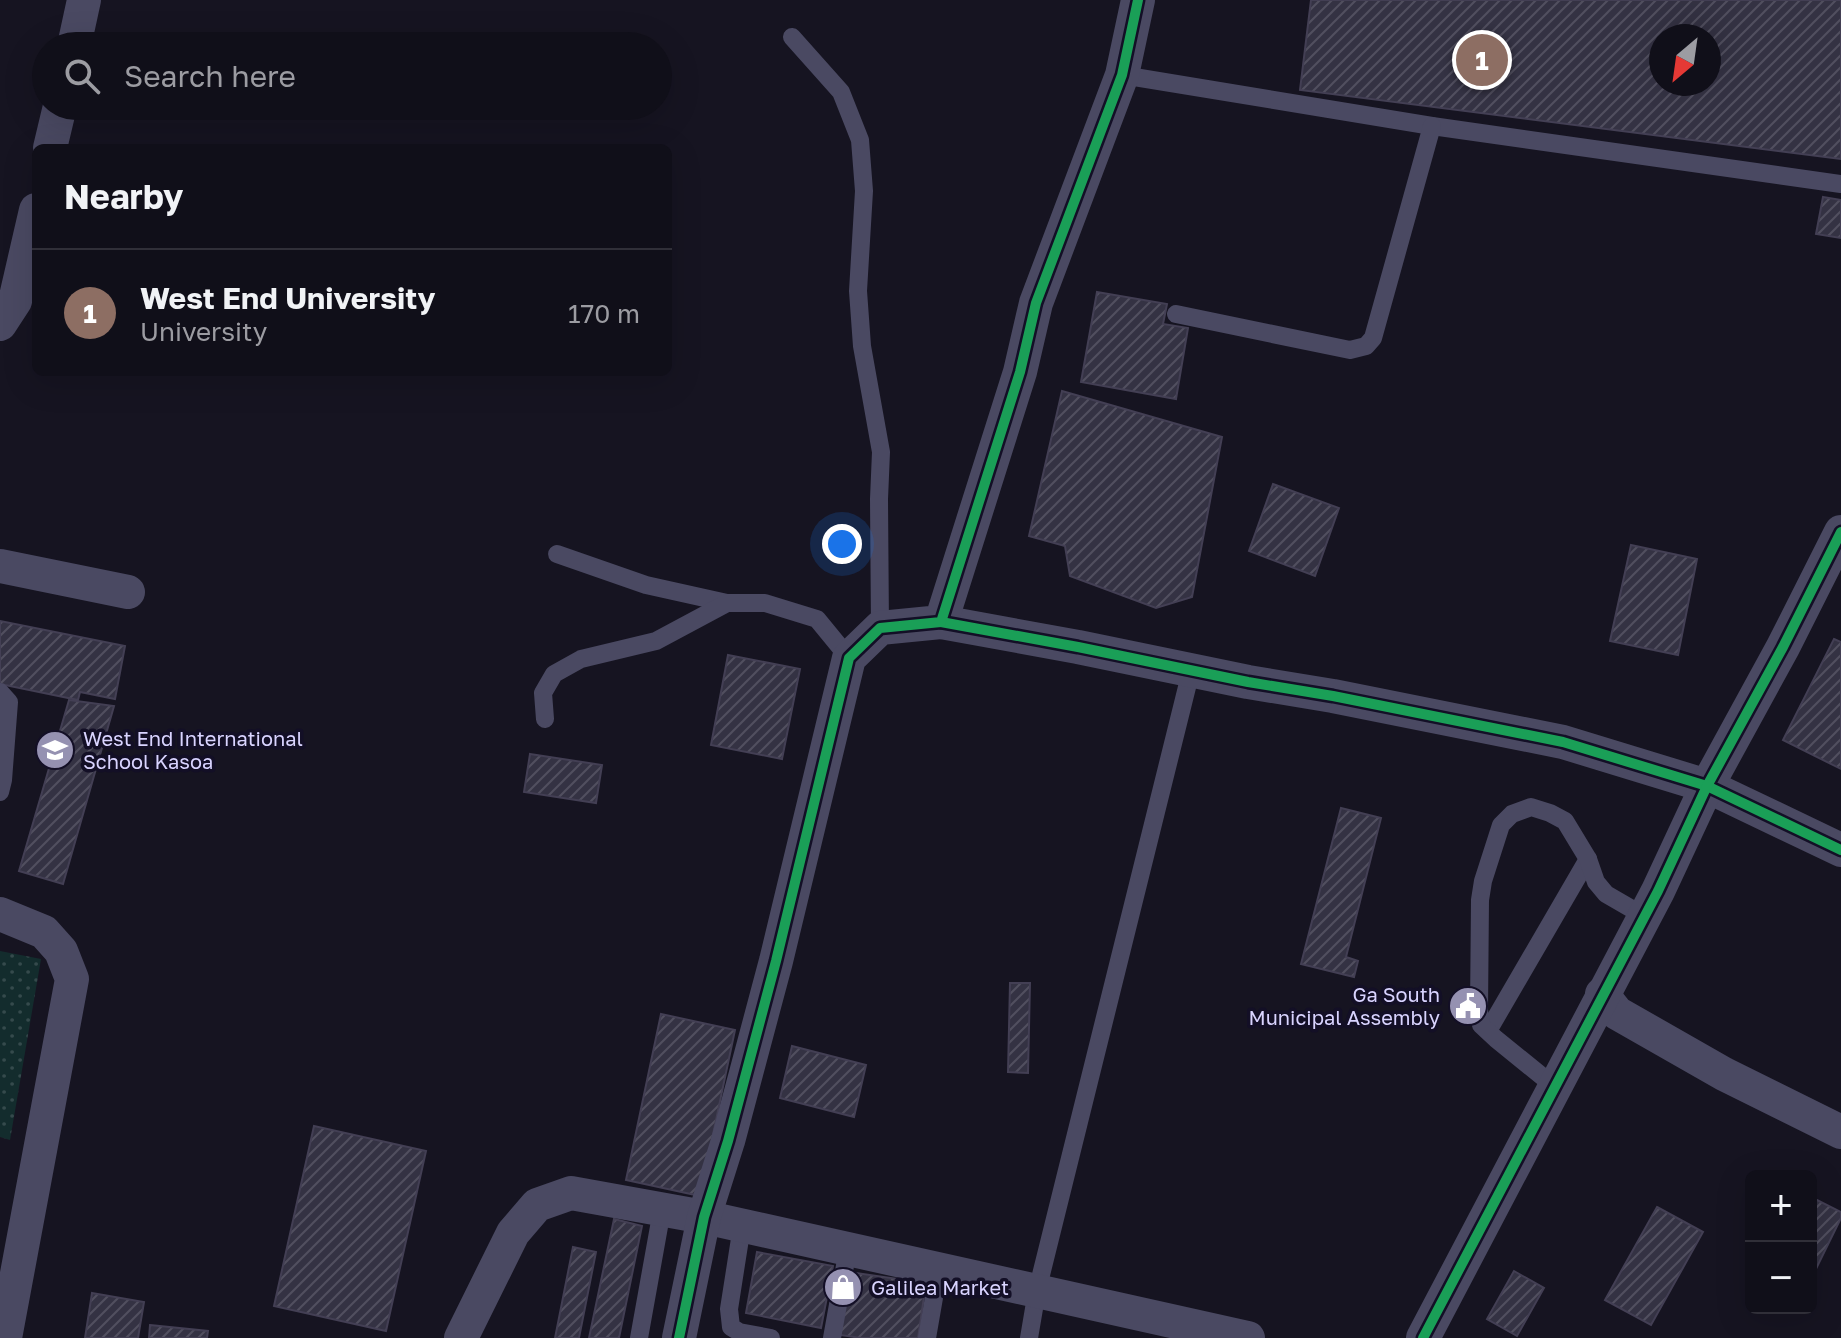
<!DOCTYPE html>
<meta charset="utf-8">
<style>
body{margin:0;font-family:"Golos Text",sans-serif;background:#1e1d26;color:#f1f3f6}
.controls{position:absolute;right:24px;bottom:24px;display:grid;overflow:hidden;border-radius:12px;box-shadow:0 8px 32px #0002}
.controls button{width:72px;height:72px;display:grid;place-items:center;padding:0;border:0;border-bottom:2px solid #302f38;background:#100f19;color:#f1f3f6;font:40px sans-serif}
.compass{position:absolute;left:1649px;top:24px;width:72px;height:72px;border-radius:50%;background:#100f19;box-shadow:0 8px 32px #0002;rotate:209deg}
.you{position:absolute;left:842px;top:544px;width:28px;height:28px;margin:-20px;border:6px solid #fff;border-radius:50%;background:#1a73e8;box-shadow:0 0 0 12px #1a73e833}
.badge{display:grid;place-items:center;width:52px;height:52px;border-radius:50%;background:#9591b1;color:#fff;font-size:26px;font-weight:700}
.pin{position:absolute;translate:-50% -50%;border:4px solid #fff;box-shadow:0 2px 8px #0006}
.list{margin:0;padding:0;list-style:none}
h2{display:flex;justify-content:space-between;align-items:center;height:104px;margin:0;padding:0 32px;font-size:34px}
h2 small{font-size:26px;font-weight:400;color:#9c9ca2}
.list li{display:grid;grid-template-columns:52px 1fr auto;gap:24px;align-items:center;box-sizing:border-box;height:128px;padding:0 32px;border-top:2px solid #302f38}
.list b{display:block;font-size:30px;white-space:nowrap}
.list p{margin:0;font-size:26px;white-space:nowrap;color:#9c9ca2}
.list em{font-size:26px;font-style:normal;color:#9c9ca2}
.icon{flex:none;width:44px;height:44px;fill:none;stroke:currentColor;stroke-width:2;stroke-linecap:round;stroke-linejoin:round}
.map{position:relative;flex:none;width:1841px;height:1338px;overflow:hidden}
.search{position:absolute;background:#100f19;box-shadow:0 8px 32px #0002;left:32px;top:32px;width:640px;height:88px;display:flex;align-items:center;gap:20px;box-sizing:border-box;padding:0 28px;border-radius:44px;color:#9c9ca2;font-size:30px}
.panel{position:absolute;background:#100f19;box-shadow:0 8px 32px #0002;left:32px;top:144px;width:640px;height:232px;border-radius:12px}
.map>svg:first-child{display:block}
.green{fill:url(#green-dots)}
.building{fill:url(#building-hatch);stroke:#433f54;stroke-width:2;fill-rule:evenodd}
.lines{fill:none;stroke-linecap:round;stroke-linejoin:round}
.lane{stroke:#4a4962;stroke-width:18}
.street{stroke:#4a4962;stroke-width:34}
.cycleway-casing{stroke:#130f26;stroke-width:15}
.cycleway{stroke:#1a9f57;stroke-width:10}
.labels{text-anchor:middle;dominant-baseline:central;stroke-width:7;stroke-linejoin:round;paint-order:stroke}
.poi-label{font-size:20px;fill:#d9d4ff;stroke:#130f26;text-anchor:start}
</style>
<div class="map">
<svg width="1841" height="1338" viewBox="0 0 1841 1338">
<defs>
<pattern id="green-dots" width="8" height="8" patternUnits="userSpaceOnUse" patternTransform="scale(2)"><rect width="8" height="8" fill="#132c2d"/><path d="M2 2h.1M6 6h.1" fill="none" stroke="#354a4c" stroke-width="1.8" stroke-linecap="round"/></pattern>
<pattern id="building-hatch" width="6" height="6" patternUnits="userSpaceOnUse" patternTransform="scale(2)"><rect width="6" height="6" fill="#343243"/><path d="M-1 1l2-2M0 6l6-6M5 7l2-2" fill="none" stroke="#514f5f"/></pattern>
</defs>
<rect width="100%" height="100%" fill="#161421"/>
<!-- green -->
<polygon class="green" points="0,951 41,959 10,1140 0,1137"/>
<!-- building -->
<g class="building">
<path d="M1311,0h530v159l-541,-69zM1661,36h48v48h-48z"/>
<polygon points="1823,197 1841,200 1841,238 1816,234"/>
<polygon points="1097,292 1167,304 1163,324 1188,328 1176,399 1081,382"/>
<polygon points="1062,391 1222,437 1192,597 1156,608 1070,576 1065,546 1029,536"/>
<polygon points="1273,484 1339,508 1315,576 1249,551"/>
<polygon points="1631,545 1697,559 1678,655 1610,641"/>
<polygon points="0,621 125,646 115,699 80,692 78,700 0,684"/>
<polygon points="1834,639 1841,642 1841,769 1783,740"/>
<polygon points="728,655 800,669 782,759 711,745"/>
<polygon points="69,700 114,706 63,884 19,871"/>
<polygon points="530,754 602,765 596,803 524,792"/>
<polygon points="1341,808 1381,818 1346,957 1358,961 1354,977 1301,964"/>
<polygon points="1010,983 1030,983 1028,1073 1008,1072"/>
<polygon points="661,1014 735,1030 700,1196 626,1180"/>
<polygon points="792,1046 866,1065 854,1117 780,1098"/>
<polygon points="314,1126 426,1151 386,1331 274,1306"/>
<polygon points="1811,1197 1841,1212 1841,1218 1813,1275 1811,1274"/>
<polygon points="1657,1207 1703,1232 1651,1325 1605,1300"/>
<polygon points="614,1219 642,1226 619,1338 589,1338"/>
<polygon points="573,1247 596,1252 579,1338 555,1338"/>
<polygon points="757,1252 833,1266 821,1328 746,1313"/>
<polygon points="1514,1271 1544,1288 1517,1336 1487,1319"/>
<polygon points="849,1272 926,1283 918,1338 861,1338 840,1335"/>
<polygon points="92,1293 144,1302 138,1338 85,1338"/>
<polygon points="150,1325 208,1331 207,1338 149,1338"/>
</g>
<g class="lines">
<!-- lane -->
<g class="lane">
<polyline points="792,37 841,92 860,140 864,191 858,291 862,346 881,452 879,499 880,628"/>
<polyline points="1122,75 1432,126 1841,184"/>
<polyline points="1176,314 1350,350 1366,346 1373,338 1432,126"/>
<polyline points="557,554 646,585 727,603"/>
<polyline points="0,692 9,702 3,780 0,792"/>
<polyline points="545,719 543,693 554,674 581,659 656,641 727,603 765,603 817,619 849,658"/>
<polyline points="1488,1031 1588,859"/>
<polyline points="1554,1086 1496,1039 1481,1025 1479,1010 1480,900 1483,881 1501,825 1512,814 1531,807 1550,813 1565,821 1588,859 1596,882 1606,894 1644,916"/>
<polyline points="742,1226 729,1309 731,1327 739,1332 771,1338"/>
<polyline points="639,1338 662,1210"/>
<polyline points="832,1338 848,1249"/>
<polyline points="927,1338 939,1269"/>
<polyline points="1029,1338 1037,1291 1191,671"/>
</g>
<!-- street -->
<g class="street">
<polyline points="74,46 84,0"/>
<polyline points="50,148 60,106"/>
<polyline points="0,324 15,301 36,210"/>
<polyline points="0,566 128,592"/>
<polyline points="941,622 1078,647 1248,682 1333,696 1563,742 1707,786 1841,850"/>
<polyline points="0,914 44,932 61,951 72,979 5,1338"/>
<polyline points="1602,994 1617,1013 1724,1074 1841,1132"/>
<polyline points="461,1338 513,1233 537,1205 571,1193 704,1217 1248,1338"/>
<polyline points="679,1338 704,1217 728,1141 776,961 849,658 880,628 941,622 1020,372 1036,303 1122,75 1138,0"/>
<polyline points="1423,1338 1658,891 1707,786 1783,647 1841,532"/>
</g>
<defs>
<g id="cycleway">
<polyline points="941,622 1078,647 1248,682 1333,696 1563,742 1707,786 1841,850"/>
<polyline points="679,1338 704,1217 728,1141 776,961 849,658 880,628 941,622 1020,372 1036,303 1122,75 1138,0"/>
<polyline points="1423,1338 1658,891 1707,786 1783,647 1841,532"/>
</g>
</defs>
<!-- cycleway casing -->
<use href="#cycleway" class="cycleway-casing"/>
<!-- cycleway -->
<use href="#cycleway" class="cycleway"/>
</g>
<!-- icons -->
<defs>
<symbol id="school-disc" viewBox="-11 -11 22 22"><circle r="9.5" fill="#9591b1" stroke="#130f26"/><path d="M0-5L7-2L0 1L-7-2ZM-4 1L0 2.5L4 1V4Q0 6-4 4Z" fill="#fff"/></symbol>
<symbol id="civic-disc" viewBox="-11 -11 22 22"><circle r="9.5" fill="#9591b1" stroke="#130f26"/><path d="M-.6-6.5H3V-4.5H.6V-3L4-1V1h2V6H-6V1h2V-1L-.6-3ZM-1.2 2.5V6h2.4V2.5Z" fill="#fff"/></symbol>
<symbol id="shop-disc" viewBox="-11 -11 22 22"><circle r="9.5" fill="#9591b1" stroke="#130f26"/><path d="M-5-2.5h2.3a2.7 3.5 0 0 1 5.4 0H5L5.5 6h-11ZM-1.5-2.5h3a1.5 2.3 0 0 0-3 0Z" fill="#fff"/></symbol>
</defs>
<g fill-rule="evenodd">
<use href="#school-disc" x="33" y="728" width="44" height="44"/>
<use href="#civic-disc" x="1446" y="984" width="44" height="44"/>
<use href="#shop-disc" x="821" y="1265" width="44" height="44"/>
</g>
<g class="labels">
<!-- poi labels -->
<g class="poi-label">
<text x="83" y="738">West End International<tspan x="83" dy="23">School Kasoa</tspan></text>
<text x="1440" y="994" text-anchor="end">Ga South<tspan x="1440" dy="23">Municipal Assembly</tspan></text>
<text x="871" y="1287">Galilea Market</text>
</g>
</g>
</svg>
<div class="controls">
<button>+</button>
<button>−</button>
</div>
<svg class="compass" viewBox="-18 -18 36 36"><path d="M0-13l5 13h-10z" fill="#e53935"/><path d="M0 13l5-13h-10z" fill="#9c9ca2"/></svg>
<div class="you"></div>
<div class="pin badge" style="left:1482px;top:60px;background:#8d6e63">1</div>
<div class="search"><svg class="icon" aria-label="search" viewBox="0 0 24 24"><circle cx="10" cy="10" r="6"/><path d="M15 15l6 6"/></svg>Search here</div>
<section class="panel">
<h2>Nearby<small></small></h2>
<ul class="list">
<li><span class="badge" style="background:#8d6e63">1</span><div><b>West End University</b><p>University</p></div><em>170 m</em></li>
</ul>
</section>
</div>
